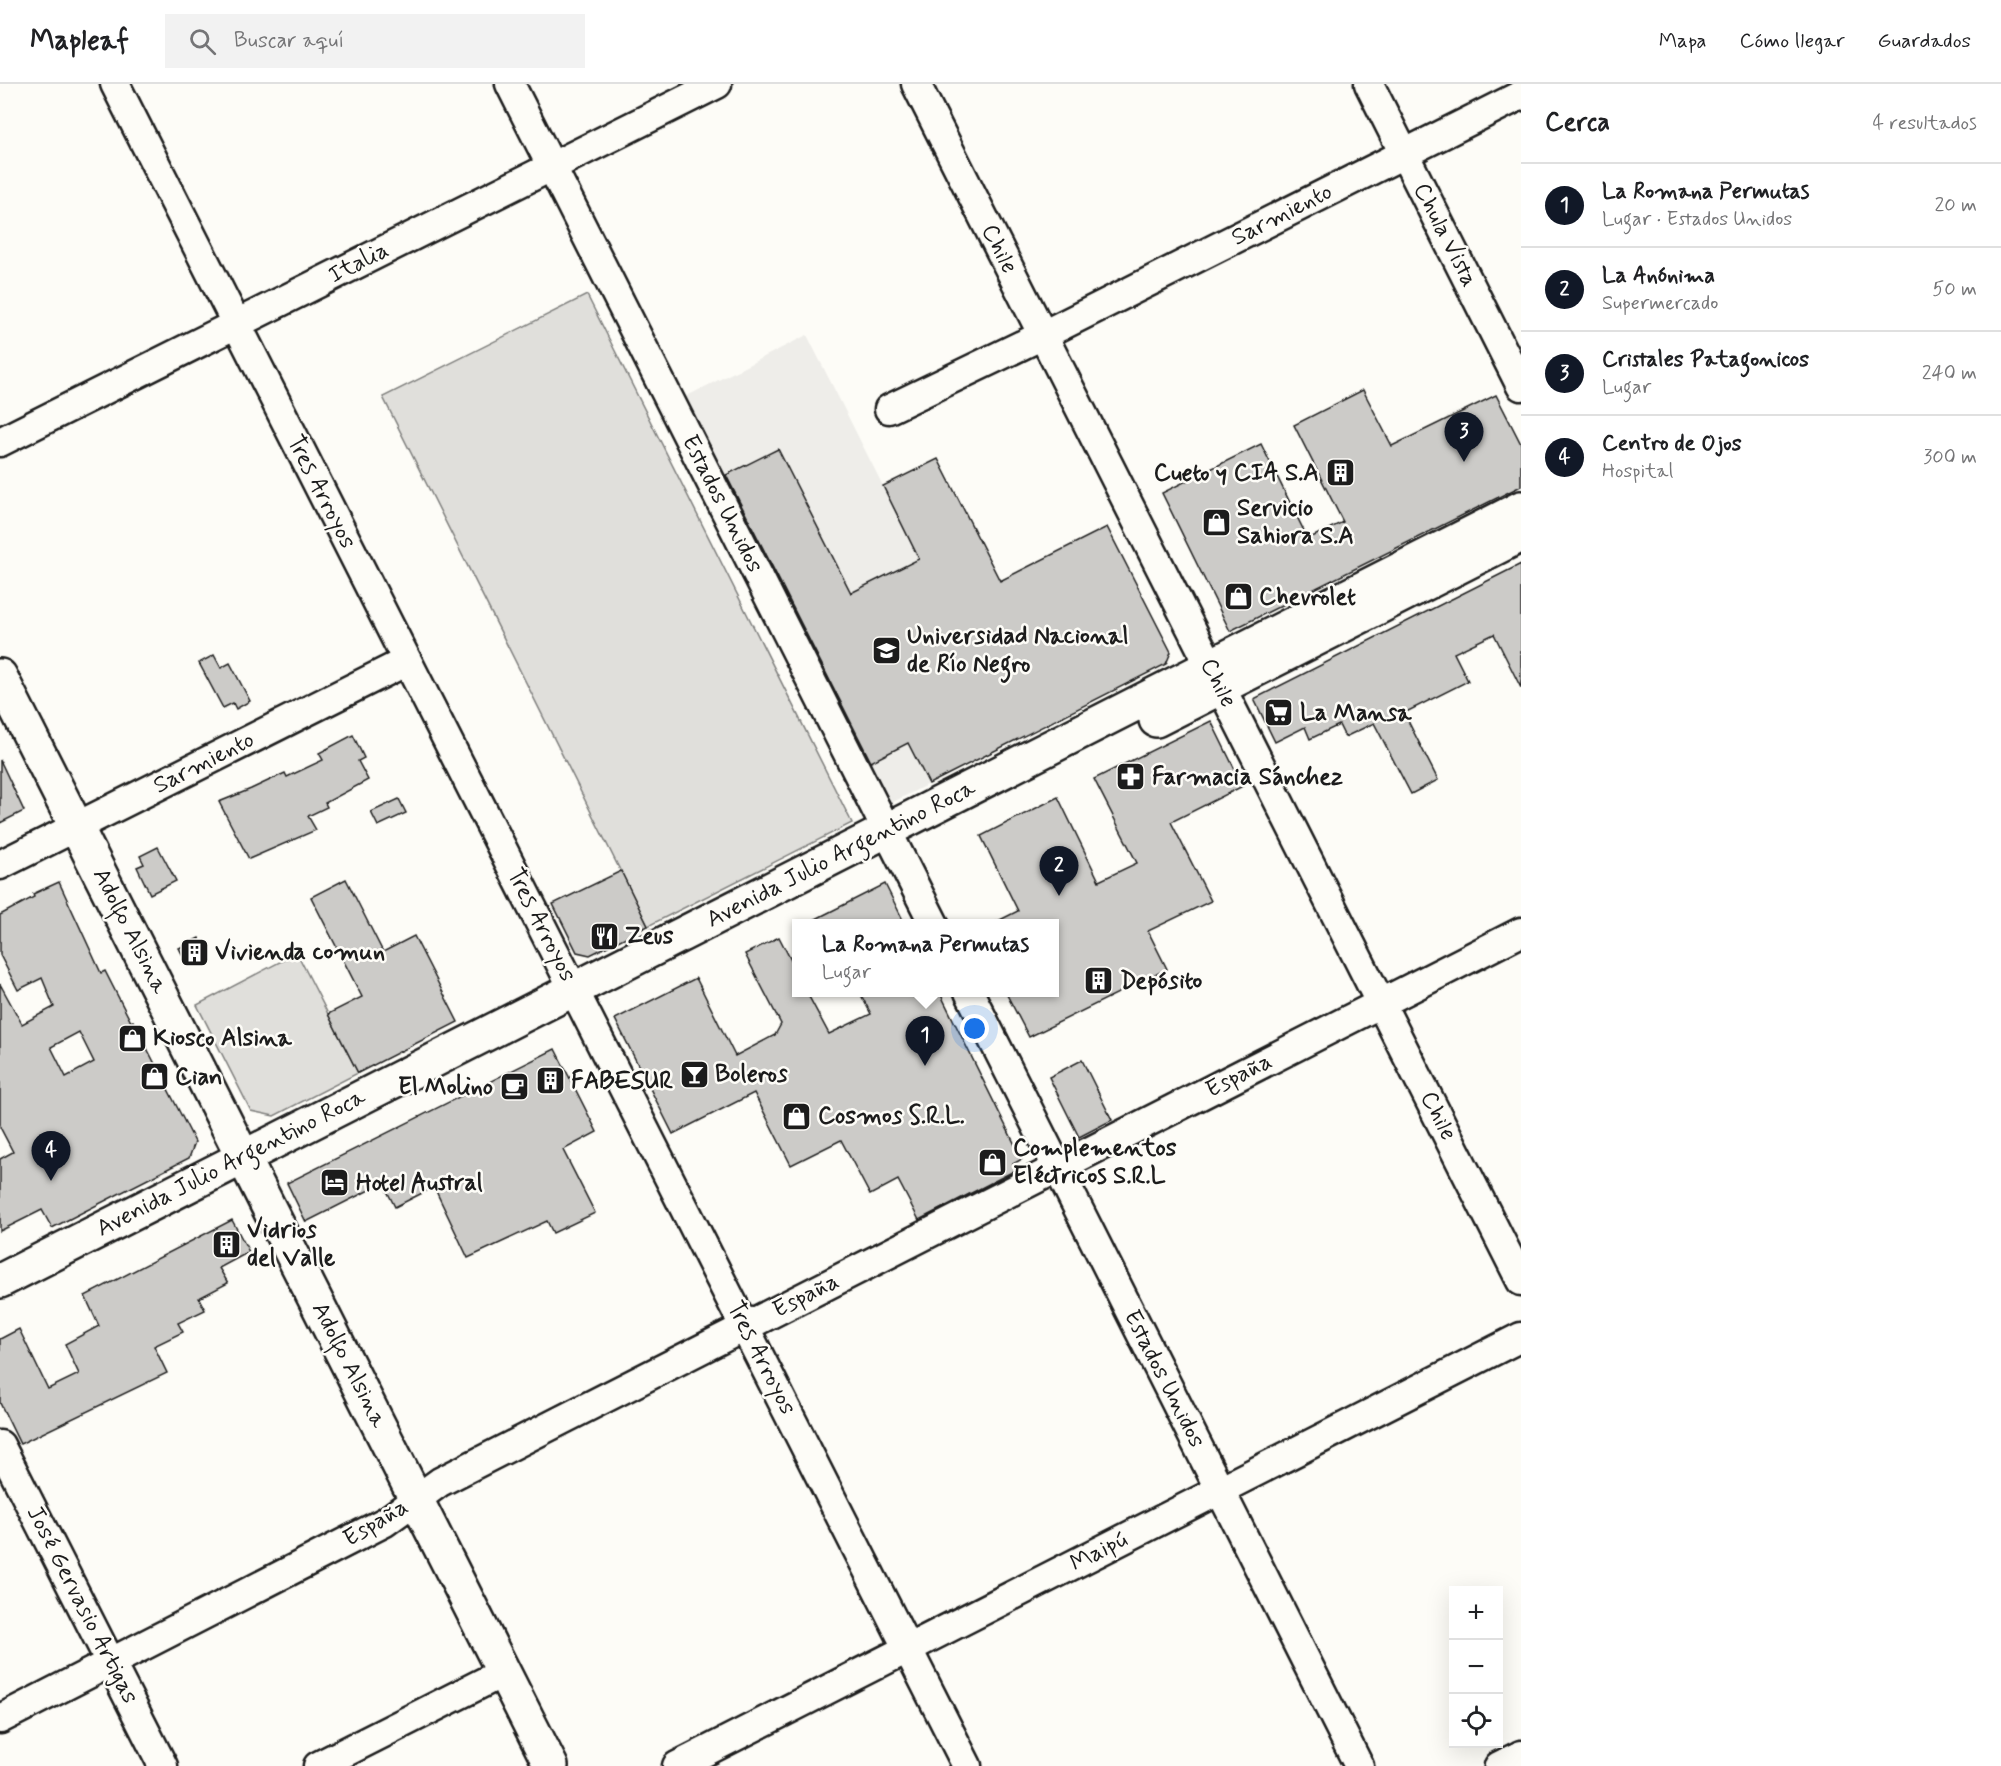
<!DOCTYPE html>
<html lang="es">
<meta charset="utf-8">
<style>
body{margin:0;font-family:Mynerve,sans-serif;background:#f2f2f2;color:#202124}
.controls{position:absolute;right:18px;bottom:18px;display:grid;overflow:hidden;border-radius:0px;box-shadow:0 6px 24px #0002}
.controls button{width:54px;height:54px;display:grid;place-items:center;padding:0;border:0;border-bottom:2px solid #e0e0e0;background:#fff;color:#202124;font:30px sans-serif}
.you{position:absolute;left:975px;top:945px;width:21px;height:21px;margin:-15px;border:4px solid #fff;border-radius:50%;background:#1a73e8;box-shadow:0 0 0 9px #1a73e833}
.badge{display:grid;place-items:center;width:39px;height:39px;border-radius:50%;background:#111827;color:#fff;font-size:20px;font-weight:700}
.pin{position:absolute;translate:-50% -50px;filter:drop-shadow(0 2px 3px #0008)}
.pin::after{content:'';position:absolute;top:32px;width:21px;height:18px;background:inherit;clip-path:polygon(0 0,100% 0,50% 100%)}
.popup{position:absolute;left:792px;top:835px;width:267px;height:78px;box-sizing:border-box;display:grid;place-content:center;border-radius:0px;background:#fff;filter:drop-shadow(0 2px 4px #0005);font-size:20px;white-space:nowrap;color:#757577}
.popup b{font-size:22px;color:#202124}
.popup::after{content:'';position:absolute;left:50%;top:100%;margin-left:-12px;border:12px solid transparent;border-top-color:#fff}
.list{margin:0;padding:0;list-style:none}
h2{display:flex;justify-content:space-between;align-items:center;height:78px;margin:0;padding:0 24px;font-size:26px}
h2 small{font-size:20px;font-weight:400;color:#757577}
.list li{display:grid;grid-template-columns:39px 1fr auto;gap:18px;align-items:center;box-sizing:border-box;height:84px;padding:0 24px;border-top:2px solid #e0e0e0}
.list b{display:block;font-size:22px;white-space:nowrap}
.list p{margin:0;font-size:20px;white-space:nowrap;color:#757577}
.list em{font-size:20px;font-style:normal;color:#757577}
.icon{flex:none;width:33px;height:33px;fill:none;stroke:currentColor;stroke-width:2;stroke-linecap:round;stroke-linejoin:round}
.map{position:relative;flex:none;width:1521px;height:1682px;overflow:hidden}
header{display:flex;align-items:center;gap:36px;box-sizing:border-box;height:84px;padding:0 30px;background:#fff;border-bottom:2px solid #e0e0e0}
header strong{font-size:28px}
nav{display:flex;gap:33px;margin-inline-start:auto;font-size:21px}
.search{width:420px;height:54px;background:#f2f2f2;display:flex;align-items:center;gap:15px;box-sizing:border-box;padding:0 21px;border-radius:0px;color:#757577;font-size:22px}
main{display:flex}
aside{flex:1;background:#fff}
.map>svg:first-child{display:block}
.built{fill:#eeede9}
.grass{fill:#e0dfdb;stroke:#7e7e7c;stroke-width:1.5}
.building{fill:#cccbc8;stroke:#1c1c1c;stroke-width:1.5;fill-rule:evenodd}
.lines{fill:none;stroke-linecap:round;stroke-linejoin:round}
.minor-casing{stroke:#1c1c1c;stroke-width:33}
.major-casing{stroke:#1c1c1c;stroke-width:38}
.minor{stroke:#fdfcf7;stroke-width:28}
.major{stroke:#fdfcf7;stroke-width:33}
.labels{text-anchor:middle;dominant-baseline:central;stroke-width:5;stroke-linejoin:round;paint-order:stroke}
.street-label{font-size:24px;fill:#1c1c1c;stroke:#fdfcf7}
.poi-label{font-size:24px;font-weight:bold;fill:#1c1c1c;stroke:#fdfcf7;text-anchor:start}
</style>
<header>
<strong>Mapleaf</strong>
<div class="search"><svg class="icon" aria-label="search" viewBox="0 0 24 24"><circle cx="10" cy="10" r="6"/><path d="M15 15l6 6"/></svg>Buscar aquí</div>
<nav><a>Mapa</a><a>Cómo llegar</a><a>Guardados</a></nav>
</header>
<main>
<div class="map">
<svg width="1521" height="1682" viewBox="0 0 1521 1682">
<rect width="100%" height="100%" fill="#fdfcf7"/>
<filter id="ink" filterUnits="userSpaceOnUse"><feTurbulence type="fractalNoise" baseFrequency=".0167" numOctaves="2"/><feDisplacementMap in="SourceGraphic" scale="12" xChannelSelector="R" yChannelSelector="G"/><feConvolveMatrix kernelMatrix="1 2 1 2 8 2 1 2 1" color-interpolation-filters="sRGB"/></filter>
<g filter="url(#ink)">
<!-- built -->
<polygon class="built" points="807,251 1012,658 885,722 681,315"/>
<!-- grass -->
<g class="grass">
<polygon points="587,211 852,739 648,842 383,313"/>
<polygon points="297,869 358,989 274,1032 251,1027 197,921"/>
</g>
<!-- building -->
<g class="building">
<polygon points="1363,306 1392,362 1496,311 1521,360 1521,402 1230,547 1162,409 1261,360 1308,455 1343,438 1294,341"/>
<polygon points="778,365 851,509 919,475 883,402 938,375 1000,497 1107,443 1171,568 1166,580 929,700 908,659 871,678 726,391"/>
<polygon points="1521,480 1521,604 1494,550 1454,569 1468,597 1404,629 1438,696 1411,710 1374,639 1345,653 1339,641 1310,655 1305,643 1275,658 1254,615"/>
<polygon points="214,571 221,584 230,579 250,617 236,625 233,619 223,624 199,579"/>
<polygon points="1211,637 1243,702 1171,738 1211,817 1148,847 1167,885 1029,953 1006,909 1054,909 1054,840 992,840 1018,827 981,752 1058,713 1099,797 1137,779 1094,695"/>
<polygon points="353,651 364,674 358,677 368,696 325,719 327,723 308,732 316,746 249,775 219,718 251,705 285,689 287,693 323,676 319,669"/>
<polygon points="0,676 24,727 0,739"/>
<polygon points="399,715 406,729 378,742 371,728"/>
<polygon points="158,763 176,797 150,810 137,783 144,780 140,772"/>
<polygon points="621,787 648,842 590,871 577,868 553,820"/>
<polygon points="346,795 383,868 414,852 458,938 358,989 328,930 362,913 311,813"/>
<path d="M59,798l42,91 4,-2 26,51 2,-1 62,121 -6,16 -137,70 -10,-18 -42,21v-72l13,-7 -13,-25v-143l22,40 32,-17 -12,-29 -24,12 -18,-35v-40l34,-18 -1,-3zM79,948l15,30 -28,15 -15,-30z"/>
<polygon points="885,800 905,840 806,840"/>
<polygon points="779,853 796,886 796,909 807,909 829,950 871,930 860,909 940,909 1022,1075 1013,1080 1016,1086 919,1136 898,1096 870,1111 841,1056 791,1081 754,1009 673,1050 615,935 696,894 735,972 775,951 781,940 745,870"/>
<polygon points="199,854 208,871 188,881 179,864"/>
<polygon points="555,965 597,1048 563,1066 595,1129 553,1149 547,1137 468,1174 434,1103 395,1123 383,1099 306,1138 287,1099"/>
<polygon points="1082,976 1112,1036 1079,1053 1049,993"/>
<polygon points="232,1136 249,1168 219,1184 228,1199 199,1214 205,1226 178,1239 183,1248 154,1262 167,1289 20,1360 0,1319 0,1255 19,1245 48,1305 79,1290 65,1260 99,1242 85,1212"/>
</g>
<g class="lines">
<defs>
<g id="minor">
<polyline points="115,0 967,1682"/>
<polyline points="510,0 934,840"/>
<polyline points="916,0 1521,1197"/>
<polyline points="1369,0 1521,302"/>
<polyline points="889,325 1043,251 1521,11"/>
<polyline points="0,358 717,0"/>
<polyline points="0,781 407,577"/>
<polyline points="969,908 1359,1682"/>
<polyline points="0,1361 163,1682"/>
<polyline points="0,1635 385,1438 440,1398 1521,848"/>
<polyline points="318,1682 504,1588"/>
<polyline points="677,1682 1521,1253"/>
<polyline points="1499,1682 1521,1671"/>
</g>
<g id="major">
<polyline points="0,592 551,1682"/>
<polyline points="1156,636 1521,451"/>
<polyline points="0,1197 1521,424"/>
</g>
</defs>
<!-- minor casing -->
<use href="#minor" class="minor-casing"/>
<!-- major casing -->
<use href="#major" class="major-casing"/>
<!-- minor -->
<use href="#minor" class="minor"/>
<!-- major -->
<use href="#major" class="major"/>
</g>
</g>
<!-- icons -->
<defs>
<symbol id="building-square" viewBox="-11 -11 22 22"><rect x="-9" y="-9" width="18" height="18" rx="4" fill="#1c1c1c" stroke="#fdfcf7"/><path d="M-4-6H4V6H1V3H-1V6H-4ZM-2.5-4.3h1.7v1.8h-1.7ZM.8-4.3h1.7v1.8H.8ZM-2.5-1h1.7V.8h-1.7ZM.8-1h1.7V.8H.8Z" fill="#fff"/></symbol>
<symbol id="shop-square" viewBox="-11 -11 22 22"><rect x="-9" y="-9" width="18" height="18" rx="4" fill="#1c1c1c" stroke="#fdfcf7"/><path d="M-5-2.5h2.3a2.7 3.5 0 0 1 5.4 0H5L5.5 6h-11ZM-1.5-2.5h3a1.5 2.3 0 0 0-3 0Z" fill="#fff"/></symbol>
<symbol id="university-square" viewBox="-11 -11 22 22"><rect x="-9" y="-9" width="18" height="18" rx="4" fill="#1c1c1c" stroke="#fdfcf7"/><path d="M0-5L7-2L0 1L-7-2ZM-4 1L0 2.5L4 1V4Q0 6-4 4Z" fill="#fff"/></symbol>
<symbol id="supermarket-square" viewBox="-11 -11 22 22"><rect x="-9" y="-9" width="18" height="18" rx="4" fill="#1c1c1c" stroke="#fdfcf7"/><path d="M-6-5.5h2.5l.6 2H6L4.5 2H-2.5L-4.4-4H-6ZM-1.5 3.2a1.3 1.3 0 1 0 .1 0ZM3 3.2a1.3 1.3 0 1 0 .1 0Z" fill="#fff"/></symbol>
<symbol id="pharmacy-square" viewBox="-11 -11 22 22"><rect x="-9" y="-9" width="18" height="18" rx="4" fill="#1c1c1c" stroke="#fdfcf7"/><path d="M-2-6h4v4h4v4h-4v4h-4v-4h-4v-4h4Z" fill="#fff"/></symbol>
<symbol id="restaurant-square" viewBox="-11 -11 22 22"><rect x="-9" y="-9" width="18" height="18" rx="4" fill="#1c1c1c" stroke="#fdfcf7"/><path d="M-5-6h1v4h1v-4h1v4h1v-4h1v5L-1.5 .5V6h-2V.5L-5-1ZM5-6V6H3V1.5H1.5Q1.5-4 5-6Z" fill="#fff"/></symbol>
<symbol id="bar-square" viewBox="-11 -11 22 22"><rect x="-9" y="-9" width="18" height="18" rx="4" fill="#1c1c1c" stroke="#fdfcf7"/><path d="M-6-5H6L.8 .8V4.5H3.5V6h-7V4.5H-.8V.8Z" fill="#fff"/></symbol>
<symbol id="cafe-square" viewBox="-11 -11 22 22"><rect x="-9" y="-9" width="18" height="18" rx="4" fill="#1c1c1c" stroke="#fdfcf7"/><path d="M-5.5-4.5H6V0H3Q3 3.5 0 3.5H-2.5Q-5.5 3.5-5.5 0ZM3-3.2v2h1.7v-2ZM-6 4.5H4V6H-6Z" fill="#fff"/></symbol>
<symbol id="hotel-square" viewBox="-11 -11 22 22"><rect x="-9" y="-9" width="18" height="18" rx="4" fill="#1c1c1c" stroke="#fdfcf7"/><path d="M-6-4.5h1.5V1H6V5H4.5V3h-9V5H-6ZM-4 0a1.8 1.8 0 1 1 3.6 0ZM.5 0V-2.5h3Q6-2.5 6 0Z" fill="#fff"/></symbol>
</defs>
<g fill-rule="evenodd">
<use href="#building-square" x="1324" y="372" width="33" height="33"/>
<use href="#shop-square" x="1200" y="422" width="33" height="33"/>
<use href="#shop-square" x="1222" y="496" width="33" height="33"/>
<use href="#university-square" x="870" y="550" width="33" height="33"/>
<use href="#supermarket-square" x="1262" y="612" width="33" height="33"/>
<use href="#pharmacy-square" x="1114" y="676" width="33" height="33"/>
<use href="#restaurant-square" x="588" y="836" width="33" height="33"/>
<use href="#building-square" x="178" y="852" width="33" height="33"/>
<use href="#building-square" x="1082" y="880" width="33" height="33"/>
<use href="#shop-square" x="116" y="938" width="33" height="33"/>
<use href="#bar-square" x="678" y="974" width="33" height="33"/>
<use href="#shop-square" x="138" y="976" width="33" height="33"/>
<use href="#building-square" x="534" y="980" width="33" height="33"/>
<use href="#cafe-square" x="498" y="986" width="33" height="33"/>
<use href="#shop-square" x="780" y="1016" width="33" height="33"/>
<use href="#shop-square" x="976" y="1062" width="33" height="33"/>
<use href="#hotel-square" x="318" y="1082" width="33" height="33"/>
<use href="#building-square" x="210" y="1144" width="33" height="33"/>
</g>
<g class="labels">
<!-- street labels -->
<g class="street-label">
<text transform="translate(1282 131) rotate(-27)">Sarmiento</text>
<text transform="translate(1445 151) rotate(63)">Chula Vista</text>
<text transform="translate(999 165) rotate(63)">Chile</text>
<text transform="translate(359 179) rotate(-27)">Italia</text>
<text transform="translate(321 408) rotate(63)">Tres Arroyos</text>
<text transform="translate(722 420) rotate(63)">Estados Unidos</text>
<text transform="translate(1218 599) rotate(63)">Chile</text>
<text transform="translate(204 679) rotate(-27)">Sarmiento</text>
<text transform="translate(841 770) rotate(-27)">Avenida Julio Argentino Roca</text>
<text transform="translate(541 841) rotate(63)">Tres Arroyos</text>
<text transform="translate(130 847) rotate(63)">Adolfo Alsina</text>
<text transform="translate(1239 992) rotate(-27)">España</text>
<text transform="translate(1438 1032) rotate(63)">Chile</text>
<text transform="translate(231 1079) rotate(-27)">Avenida Julio Argentino Roca</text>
<text transform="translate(806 1212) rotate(-27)">España</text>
<text transform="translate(761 1274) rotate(63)">Tres Arroyos</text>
<text transform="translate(349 1281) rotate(63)">Adolfo Alsina</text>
<text transform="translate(1164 1295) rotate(63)">Estados Unidos</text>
<text transform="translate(376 1439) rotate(-31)">España</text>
<text transform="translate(1099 1468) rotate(-27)">Maipú</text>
<text transform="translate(82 1521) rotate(63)">José Gervasio Artigas</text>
</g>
<!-- poi labels -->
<g class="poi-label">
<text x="1319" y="389" text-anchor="end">Cueto y CIA S.A</text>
<text x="1237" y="424">Servicio<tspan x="1237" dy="28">Sahiora S.A</tspan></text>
<text x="1259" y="513">Chevrolet</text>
<text x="907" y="552">Universidad Nacional<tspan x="907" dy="28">de Río Negro</tspan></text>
<text x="1300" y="629">La Mansa</text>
<text x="1152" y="693">Farmacia Sánchez</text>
<text x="625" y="852">Zeus</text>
<text x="215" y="868">Vivienda comun</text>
<text x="1120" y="897">Depósito</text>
<text x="153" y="954">Kiosco Alsina</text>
<text x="715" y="990">Boleros</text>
<text x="175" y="993">Cian</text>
<text x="571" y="997">FABESUR</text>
<text x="493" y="1003" text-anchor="end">El Molino</text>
<text x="818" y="1032">Cosmos S.R.L.</text>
<text x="1013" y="1064">Complementos<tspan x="1013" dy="28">Eléctricos S.R.L</tspan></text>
<text x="356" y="1099">Hotel Austral</text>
<text x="247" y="1146">Vidrios<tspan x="247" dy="28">del Valle</tspan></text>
</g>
</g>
</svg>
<div class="controls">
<button>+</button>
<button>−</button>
<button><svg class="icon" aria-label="locate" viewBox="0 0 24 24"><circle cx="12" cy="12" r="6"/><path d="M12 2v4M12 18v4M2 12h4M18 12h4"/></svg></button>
</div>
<div class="you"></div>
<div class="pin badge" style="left:925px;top:982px">1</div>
<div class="popup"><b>La Romana Permutas</b>Lugar</div>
<div class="pin badge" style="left:1059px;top:812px">2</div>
<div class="pin badge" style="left:1464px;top:378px">3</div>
<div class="pin badge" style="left:51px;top:1097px">4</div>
</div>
<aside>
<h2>Cerca<small>4 resultados</small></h2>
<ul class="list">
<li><span class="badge">1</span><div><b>La Romana Permutas</b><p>Lugar · Estados Unidos</p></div><em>20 m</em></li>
<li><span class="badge">2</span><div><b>La Anónima</b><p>Supermercado</p></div><em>50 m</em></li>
<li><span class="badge">3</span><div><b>Cristales Patagonicos</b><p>Lugar</p></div><em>240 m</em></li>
<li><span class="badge">4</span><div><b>Centro de Ojos</b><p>Hospital</p></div><em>300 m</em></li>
</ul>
</aside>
</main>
